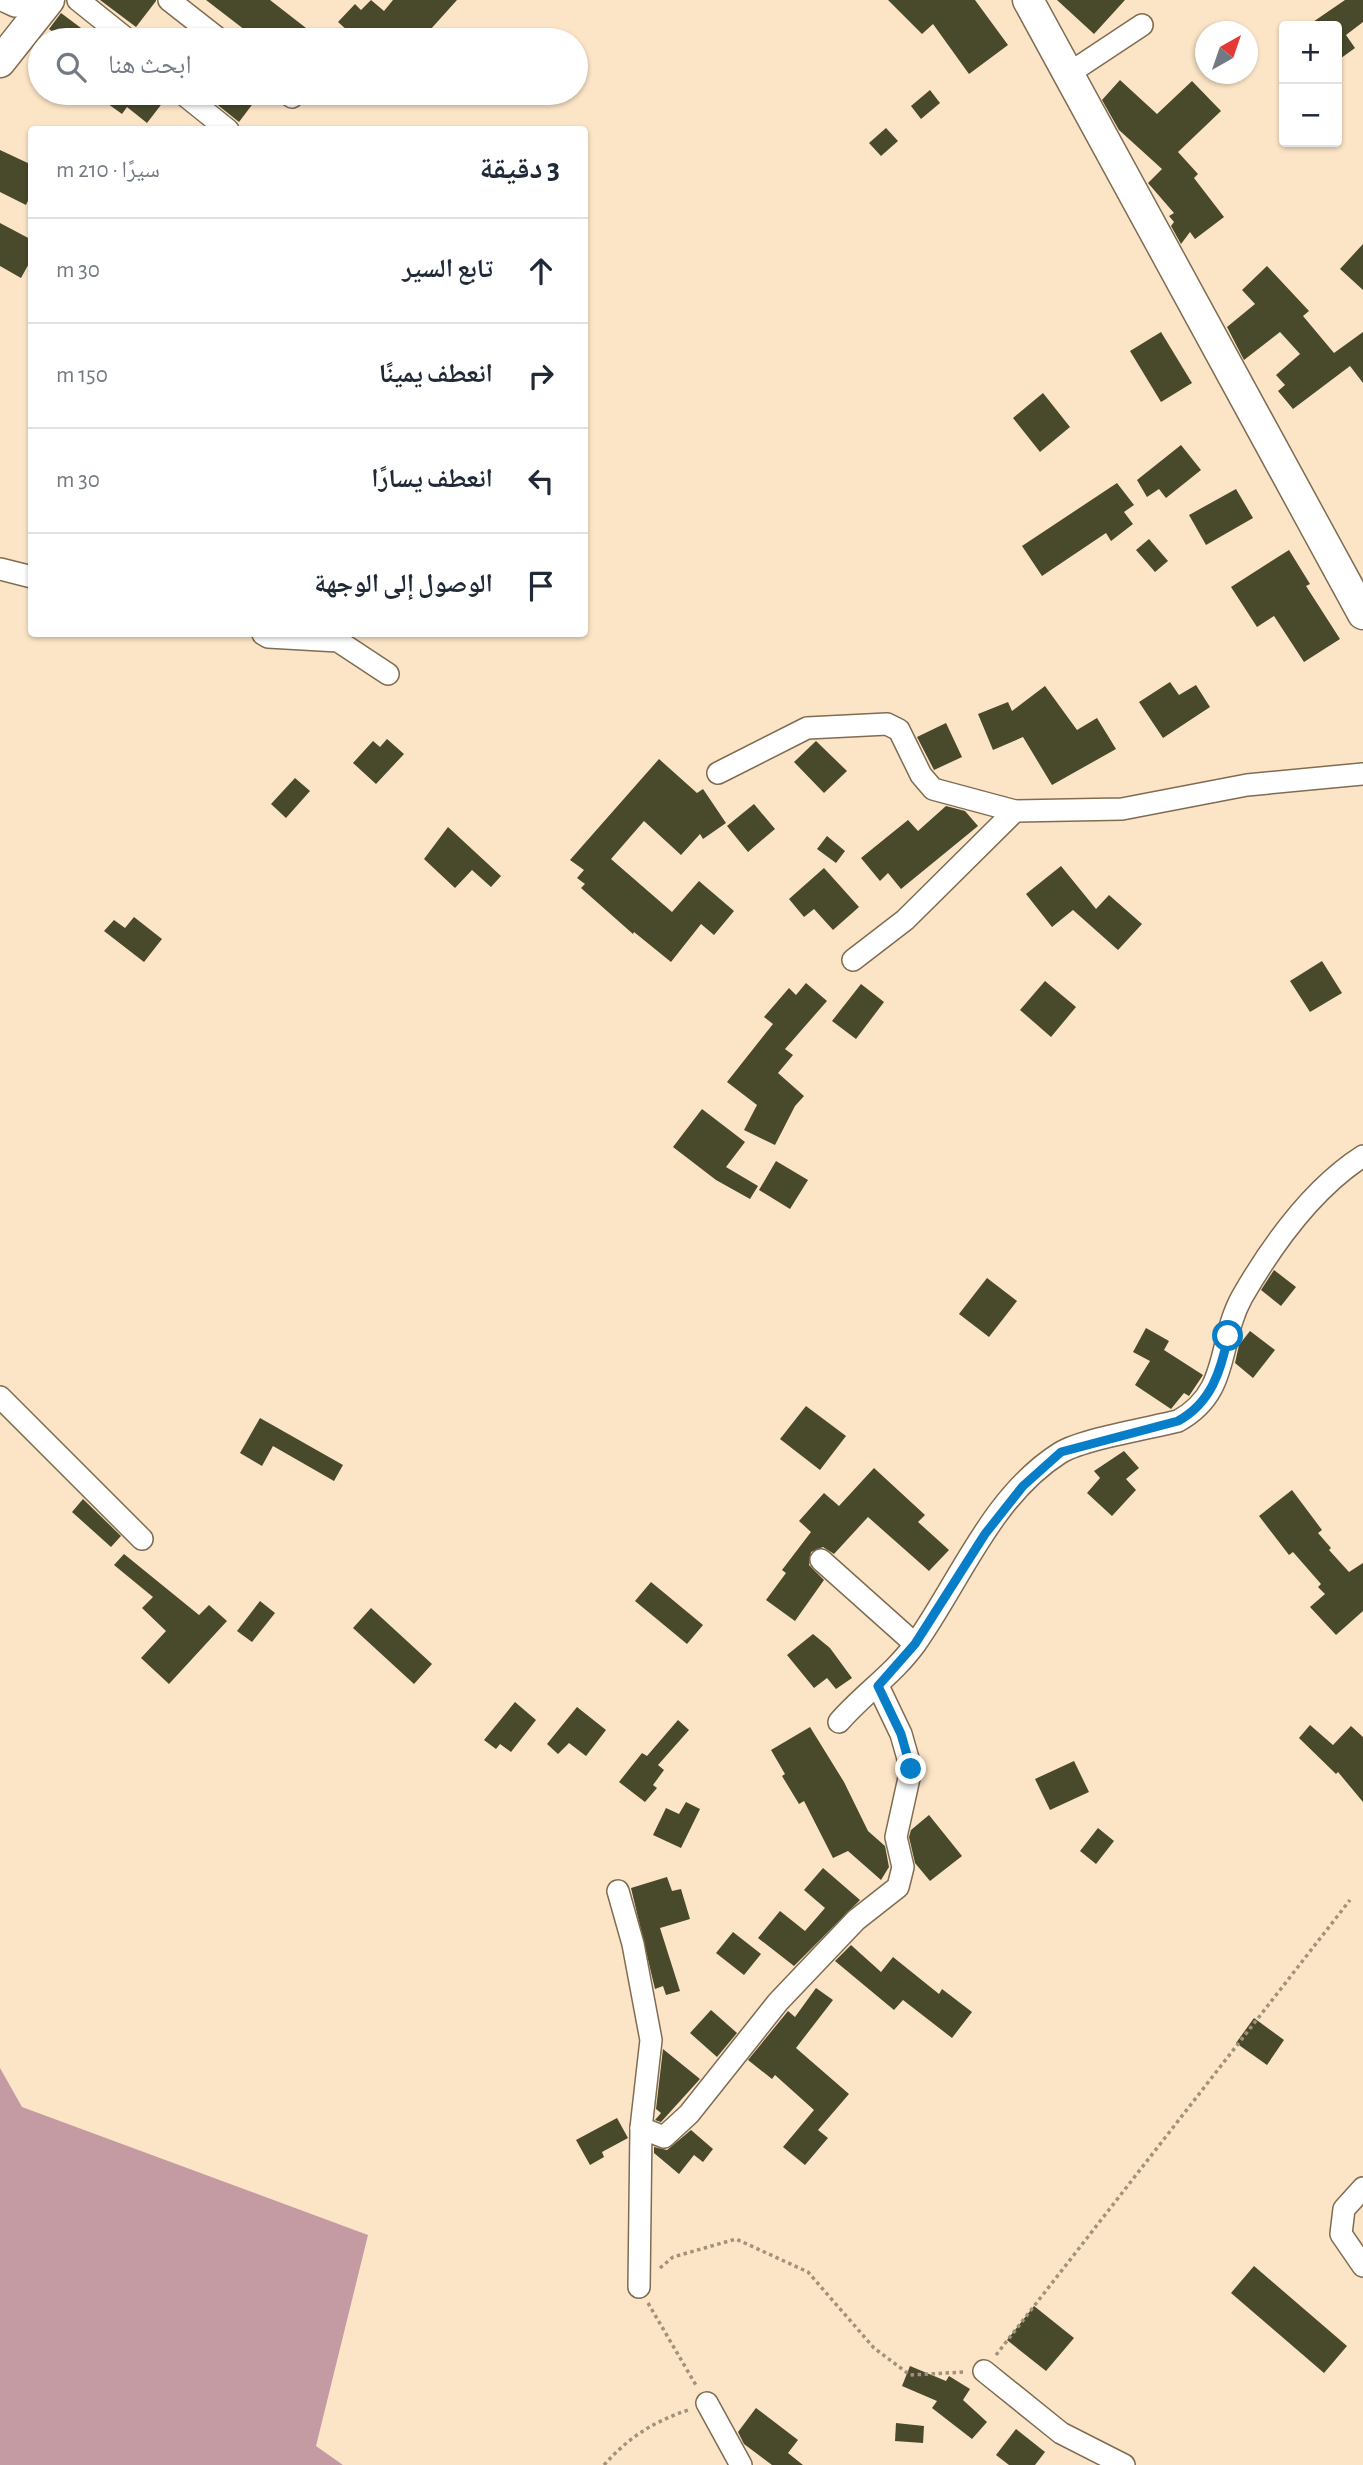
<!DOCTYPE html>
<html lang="ar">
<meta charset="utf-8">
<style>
body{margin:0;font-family:"Alegreya Sans","Noto Naskh Arabic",sans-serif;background:#f2f2f3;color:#1f2937;direction:rtl}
.controls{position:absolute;right:21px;top:21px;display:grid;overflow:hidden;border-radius:7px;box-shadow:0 2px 5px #0004}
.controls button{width:63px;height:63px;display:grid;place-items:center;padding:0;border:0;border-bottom:2px solid #e0e1e3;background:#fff;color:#1f2937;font:35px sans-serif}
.compass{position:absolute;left:1195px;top:21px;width:63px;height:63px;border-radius:50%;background:#fff;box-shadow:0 2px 5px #0004;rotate:40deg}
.stop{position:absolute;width:21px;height:21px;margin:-16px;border:5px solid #077ec7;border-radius:50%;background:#fff}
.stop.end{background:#077ec7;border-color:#fff;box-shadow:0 2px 7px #0008}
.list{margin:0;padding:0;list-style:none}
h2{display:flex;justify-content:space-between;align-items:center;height:91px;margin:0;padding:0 28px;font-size:30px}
h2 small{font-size:23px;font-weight:400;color:#747a83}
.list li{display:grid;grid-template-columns:46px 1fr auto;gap:21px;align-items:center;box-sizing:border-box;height:105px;padding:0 28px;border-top:2px solid #e0e1e3}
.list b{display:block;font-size:26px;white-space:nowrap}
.list em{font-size:23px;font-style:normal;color:#747a83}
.icon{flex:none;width:38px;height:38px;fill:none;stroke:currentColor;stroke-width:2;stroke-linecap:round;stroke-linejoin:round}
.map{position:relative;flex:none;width:1363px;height:2465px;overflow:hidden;direction:ltr}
.search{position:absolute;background:#fff;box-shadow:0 2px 5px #0004;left:28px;top:28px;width:560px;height:77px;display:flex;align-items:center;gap:18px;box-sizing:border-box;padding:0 24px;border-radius:38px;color:#747a83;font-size:26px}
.panel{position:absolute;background:#fff;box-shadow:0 2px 5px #0004;left:28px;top:126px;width:560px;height:511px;border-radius:7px;direction:rtl}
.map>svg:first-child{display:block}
.forest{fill:#c49ba3}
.building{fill:#49492b}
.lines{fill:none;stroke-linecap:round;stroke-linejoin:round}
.minor-casing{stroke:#806c51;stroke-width:24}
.secondary-casing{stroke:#806c51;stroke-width:33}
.path{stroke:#a2917b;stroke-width:3.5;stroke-dasharray:3.5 3.5;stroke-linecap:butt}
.minor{stroke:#fff;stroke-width:21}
.secondary{stroke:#fff;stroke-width:30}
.route{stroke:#077ec7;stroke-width:9}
</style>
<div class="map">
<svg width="1363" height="2465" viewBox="0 0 1363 2465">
<rect width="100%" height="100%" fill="#fce5c7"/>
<!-- forest -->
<polygon class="forest" points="0,2068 22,2107 368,2235 316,2446 343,2465 0,2465"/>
<!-- building -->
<g class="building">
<polygon points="100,0 156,0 156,1 136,27"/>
<polygon points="206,0 270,0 306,28 297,40 258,40"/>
<polygon points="371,0 384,11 393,0 457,0 421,40 358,40 338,22 355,4 361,10"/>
<polygon points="888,0 975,0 1008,45 969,74 933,24 922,34"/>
<polygon points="1057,0 1125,0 1094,34"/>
<polygon points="1345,0 1363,0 1363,22 1346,35 1355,48 1337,61 1337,26 1307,26"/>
<polygon points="61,13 97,40 64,40 49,29"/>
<polygon points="1120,80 1157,114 1192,81 1221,111 1178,152 1198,174 1194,178 1224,217 1195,239 1190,232 1181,244 1171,226 1174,222 1169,216 1174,213 1148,183 1162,169 1119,130 1102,100"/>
<polygon points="930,90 940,103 921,119 911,106"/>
<polygon points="93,93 153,93 164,101 147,123 127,107 122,114"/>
<polygon points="221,93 261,93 239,122 214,102"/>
<polygon points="886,128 898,141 881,156 869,143"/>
<polygon points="0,150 32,165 32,192 26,205 0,192"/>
<polygon points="0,223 32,240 32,258 21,278 0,266"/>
<polygon points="1363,244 1363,290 1340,269"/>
<polygon points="1267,266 1309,311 1303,316 1334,353 1363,332 1363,383 1350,366 1293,409 1278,391 1285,385 1276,375 1300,354 1280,332 1244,360 1227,327 1255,304 1242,290"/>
<polygon points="1161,332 1192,383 1161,402 1130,351"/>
<polygon points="1043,393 1070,427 1040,452 1013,418"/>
<polygon points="1181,445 1201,470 1166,498 1159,489 1147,497 1137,480"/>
<polygon points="1117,483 1134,505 1124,512 1133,524 1111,541 1106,533 1042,576 1022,546"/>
<polygon points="1236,489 1253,518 1206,545 1189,515"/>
<polygon points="1149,539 1168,561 1155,572 1136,550"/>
<polygon points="1289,550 1310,584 1306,586 1340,639 1304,662 1274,616 1257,627 1231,587"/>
<polygon points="1170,682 1179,695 1196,685 1210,707 1163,738 1139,702"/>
<polygon points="1045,686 1077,730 1097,718 1116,749 1052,785 1023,737 993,750 978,714 1008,702 1012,711"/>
<polygon points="946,723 962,757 934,770 917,737"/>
<polygon points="387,739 404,754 376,784 353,763 373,741 380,747"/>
<polygon points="816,741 847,771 824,793 794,762"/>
<polygon points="659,759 697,793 703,789 726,823 703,839 700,834 681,855 644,821 611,859 672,912 699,881 734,911 714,935 701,924 671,962 634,932 633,934 581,888 585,884 577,878 584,870 570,860"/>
<polygon points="295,778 310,791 286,818 271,804"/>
<polygon points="754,804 775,829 748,852 727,826"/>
<polygon points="946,806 965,811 978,826 901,889 888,873 880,881 861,858 908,820 918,831"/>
<polygon points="448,827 501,876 491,887 472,870 455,888 424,859"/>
<polygon points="827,836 845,851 836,863 817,849"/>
<polygon points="1061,866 1096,909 1109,895 1142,924 1118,950 1073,910 1052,927 1026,894"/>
<polygon points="824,868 859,907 833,930 814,909 804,917 789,899"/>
<polygon points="134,917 162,939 144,962 104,931 114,920 125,928"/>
<polygon points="1322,961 1342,993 1310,1012 1290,981"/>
<polygon points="1045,981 1076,1007 1051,1037 1020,1010"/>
<polygon points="806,983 827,1001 785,1049 793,1055 778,1073 804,1096 795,1106 775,1145 744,1130 757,1105 727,1082 773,1024 764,1017 789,988 796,995"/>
<polygon points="861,984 884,1002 856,1039 832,1021"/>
<polygon points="702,1109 745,1142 726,1167 758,1186 750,1199 716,1180 673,1147"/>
<polygon points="776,1161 808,1180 790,1209 759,1190"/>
<polygon points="1274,1270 1296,1287 1281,1306 1261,1290"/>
<polygon points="987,1278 1017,1301 989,1337 959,1314"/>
<polygon points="1146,1328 1169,1341 1164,1350 1203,1375 1189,1396 1184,1393 1171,1409 1135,1385 1150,1361 1133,1352"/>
<polygon points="1250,1331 1275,1350 1253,1378 1235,1363 1239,1345"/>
<polygon points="806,1406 846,1436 820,1470 780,1439"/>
<polygon points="260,1418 343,1465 334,1481 273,1446 262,1466 240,1453"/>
<polygon points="1124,1451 1139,1468 1126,1479 1136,1490 1112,1516 1087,1493 1100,1478 1094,1471"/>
<polygon points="874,1468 925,1515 918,1522 949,1550 929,1571 868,1517 834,1554 823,1547 811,1552 809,1565 824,1580 795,1621 766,1600 786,1573 782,1570 811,1532 799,1521 824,1493 839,1506"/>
<polygon points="1292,1490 1322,1530 1318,1533 1331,1548 1329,1550 1349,1572 1363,1563 1363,1611 1336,1635 1310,1607 1325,1594 1318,1587 1321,1584 1293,1552 1289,1555 1259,1516"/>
<polygon points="83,1499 121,1536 111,1547 72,1512"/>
<polygon points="124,1554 199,1615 209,1605 227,1621 169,1684 141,1658 166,1631 142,1608 153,1597 114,1565"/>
<polygon points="651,1582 703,1625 687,1644 635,1601"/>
<polygon points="260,1601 275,1613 252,1642 237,1631"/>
<polygon points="371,1608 432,1664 414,1684 353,1628"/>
<polygon points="813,1634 830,1648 852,1678 836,1689 827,1678 814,1688 787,1655"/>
<polygon points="515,1702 536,1720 511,1752 500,1744 496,1749 484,1740"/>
<polygon points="577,1707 606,1730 586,1756 569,1743 558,1754 547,1744"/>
<polygon points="678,1720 689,1730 658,1765 664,1770 653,1785 657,1788 645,1802 619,1782 642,1753 647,1756"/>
<polygon points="1310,1725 1333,1745 1351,1726 1363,1737 1363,1802 1338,1772 1336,1774 1299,1738"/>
<polygon points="810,1727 844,1782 868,1831 885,1846 889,1867 881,1880 848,1851 833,1858 804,1801 799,1804 782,1776 785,1774 771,1750"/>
<polygon points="1074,1761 1089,1792 1050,1810 1035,1779"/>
<polygon points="686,1802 700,1809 681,1848 653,1835 666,1808 679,1814"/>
<polygon points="929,1815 962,1856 930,1881 915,1863 909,1837 911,1830"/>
<polygon points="1098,1828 1114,1841 1096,1864 1080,1851"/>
<polygon points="823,1868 860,1900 794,1966 758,1938 780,1911 805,1931 825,1908 804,1890"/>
<polygon points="667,1877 672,1891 681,1889 690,1919 660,1928 680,1991 666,1995 663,1986 655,1989 631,1888"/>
<polygon points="733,1932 761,1954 744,1975 716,1953"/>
<polygon points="851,1945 881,1972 893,1957 939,1994 942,1989 972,2012 952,2038 903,2000 894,2010 835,1961"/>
<polygon points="816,1988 833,2000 796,2048 849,2094 818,2130 828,2138 805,2165 783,2147 814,2110 775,2075 772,2079 748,2060 788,2011 795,2017"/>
<polygon points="711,2010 737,2033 717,2057 690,2033"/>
<polygon points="1254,2018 1284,2040 1267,2065 1236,2043"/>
<polygon points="663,2049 700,2079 661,2122 655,2120 661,2113 656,2109"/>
<polygon points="617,2118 628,2138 602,2152 604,2157 590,2165 576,2140"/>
<polygon points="691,2130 713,2149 703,2162 694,2155 679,2174 654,2153 654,2147 667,2150"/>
<polygon points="1254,2266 1347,2346 1324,2373 1231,2293"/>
<polygon points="1034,2306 1074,2338 1046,2371 1007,2340"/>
<polygon points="910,2366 946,2381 949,2376 970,2389 963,2400 987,2422 972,2439 932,2408 937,2401 902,2386"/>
<polygon points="756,2408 798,2440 788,2453 803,2465 772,2465 744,2444 738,2432"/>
<polygon points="896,2423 924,2426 923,2443 895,2441"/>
<polygon points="1016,2429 1045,2452 1035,2465 1009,2465 996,2455"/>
</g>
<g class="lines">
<defs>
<g id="minor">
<polyline points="2,0 15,6 47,3"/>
<polyline points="78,0 128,40"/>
<polyline points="169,0 220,40"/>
<polyline points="1068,74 1142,25"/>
<polyline points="182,93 228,130"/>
<polyline points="287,93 292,97"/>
<polyline points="0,569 32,577"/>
<polyline points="263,634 268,637 338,641 388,674"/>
<polyline points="718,773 807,728 887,724 899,730 921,775 933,789 1015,811 1122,809 1247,785 1363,774"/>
<polyline points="853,960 905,920 1015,811"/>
<polyline points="0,1397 142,1539"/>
<polyline points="821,1560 915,1644"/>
<path d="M839,1722c24,-28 55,-48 77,-79 45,-64 76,-147 144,-190 23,-14 90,-25 118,-32 53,-29 39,-79 64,-124 30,-52 71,-109 121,-141"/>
<polyline points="618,1891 633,1944 651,2040 641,2128 639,2287"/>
<polyline points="641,2128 664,2137 689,2114 778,2002 856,1920 898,1887 903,1867 896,1837 911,1769 901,1734 878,1686"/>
<polyline points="1363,2188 1344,2209 1341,2234 1363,2266"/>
<polyline points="984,2371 1061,2433 1124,2465"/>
<polyline points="707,2403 741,2465"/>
</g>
<g id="secondary">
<polyline points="1028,0 1363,614"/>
<polyline points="0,62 49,0"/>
</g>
</defs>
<!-- minor casing -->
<use href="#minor" class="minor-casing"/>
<!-- secondary casing -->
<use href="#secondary" class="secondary-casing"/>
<!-- path -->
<g class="path">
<polyline points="660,2268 673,2257 736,2239 808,2272 874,2348 910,2375 965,2372"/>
<polyline points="648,2303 697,2387"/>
<polyline points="996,2355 1350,1900"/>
<path d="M604,2465c25,-28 49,-43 84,-55"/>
</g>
<!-- minor -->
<use href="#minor" class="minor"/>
<!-- secondary -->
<use href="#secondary" class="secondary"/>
</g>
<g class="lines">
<!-- route -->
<path class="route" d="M911,1769l-10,-35 -23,-48 37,-42 70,-110 38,-48 38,-34 117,-31c33,-18 43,-50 50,-85"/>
</g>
</svg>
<div class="controls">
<button>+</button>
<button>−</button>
</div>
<svg class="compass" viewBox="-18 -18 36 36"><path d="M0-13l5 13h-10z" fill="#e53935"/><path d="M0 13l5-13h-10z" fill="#747a83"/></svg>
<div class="stop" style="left:1228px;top:1336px"></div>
<div class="stop end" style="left:911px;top:1769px"></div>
<div class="search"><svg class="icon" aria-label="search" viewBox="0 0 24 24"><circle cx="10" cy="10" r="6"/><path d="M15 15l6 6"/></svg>ابحث هنا</div>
<section class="panel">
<h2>3 دقيقة<small>سيرًا · 210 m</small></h2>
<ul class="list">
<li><svg class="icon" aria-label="ahead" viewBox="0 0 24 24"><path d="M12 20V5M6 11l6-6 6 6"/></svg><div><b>تابع السير</b></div><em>30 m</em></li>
<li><svg class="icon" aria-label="right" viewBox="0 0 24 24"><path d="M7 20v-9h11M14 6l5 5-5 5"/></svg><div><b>انعطف يمينًا</b></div><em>150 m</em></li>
<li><svg class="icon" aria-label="left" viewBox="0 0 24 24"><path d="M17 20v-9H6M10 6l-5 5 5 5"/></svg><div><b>انعطف يسارًا</b></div><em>30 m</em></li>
<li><svg class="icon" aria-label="arrive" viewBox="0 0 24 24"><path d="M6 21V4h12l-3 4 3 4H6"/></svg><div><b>الوصول إلى الوجهة</b></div></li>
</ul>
</section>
</div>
